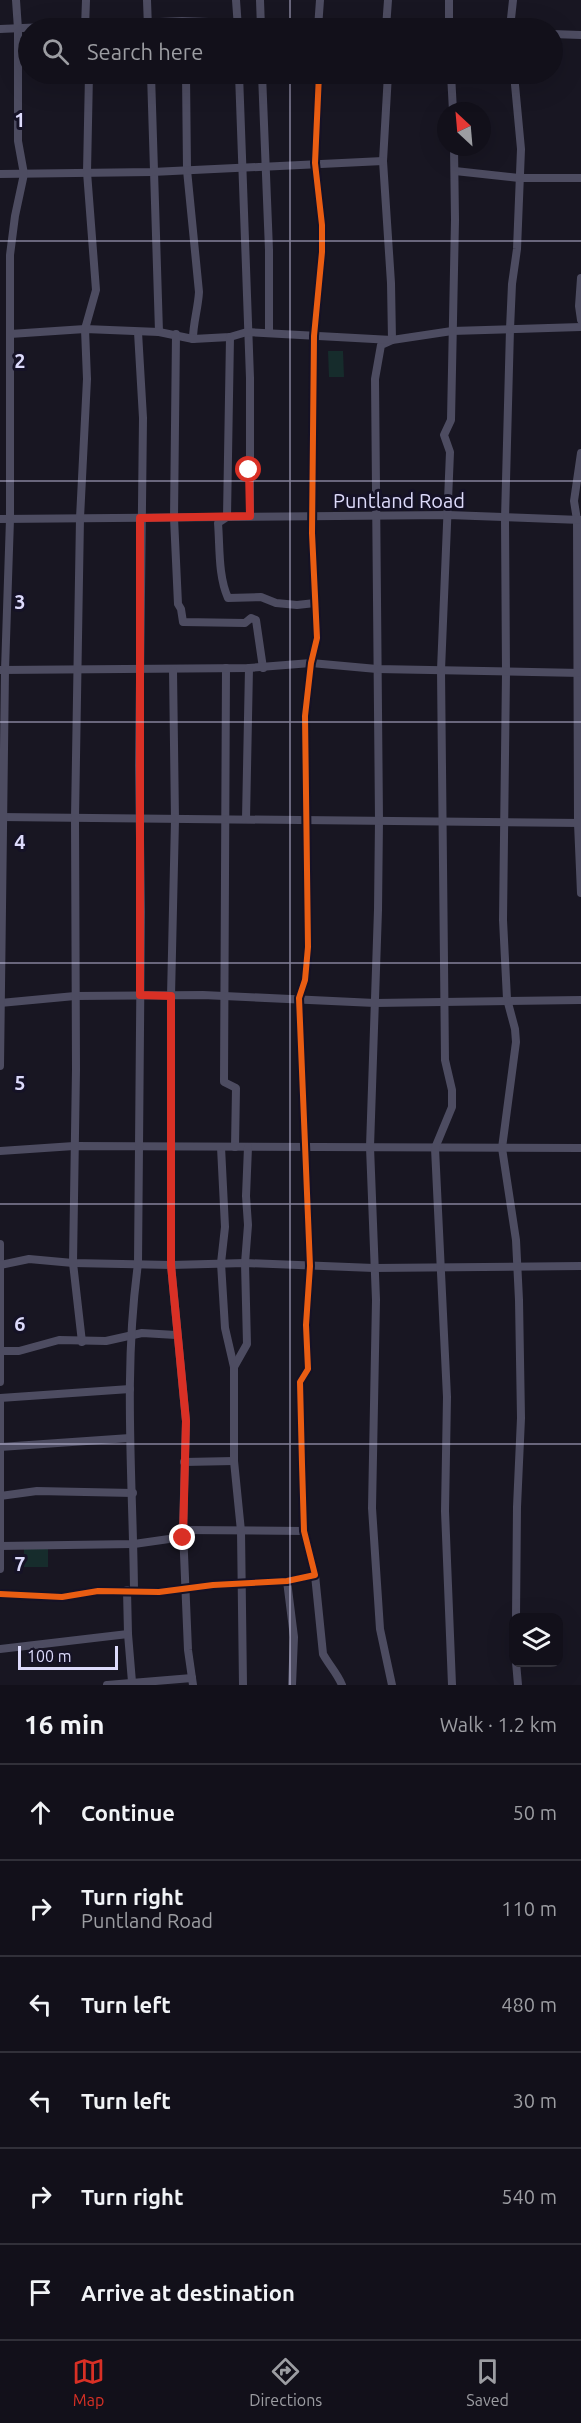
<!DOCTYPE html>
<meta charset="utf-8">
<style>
body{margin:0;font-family:Ubuntu,sans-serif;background:#1b1923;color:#f1f3f6}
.controls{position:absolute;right:18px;bottom:18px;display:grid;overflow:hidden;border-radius:12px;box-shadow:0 6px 24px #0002}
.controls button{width:54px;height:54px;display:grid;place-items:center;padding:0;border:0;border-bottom:2px solid #313039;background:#12101a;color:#f1f3f6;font:30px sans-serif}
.compass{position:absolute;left:437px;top:102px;width:54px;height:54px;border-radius:50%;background:#12101a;box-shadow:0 6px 24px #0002;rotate:334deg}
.scale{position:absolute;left:18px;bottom:15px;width:100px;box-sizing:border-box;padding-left:6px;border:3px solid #dddbfb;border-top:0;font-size:16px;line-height:21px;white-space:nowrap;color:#dddbfb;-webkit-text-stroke:4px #151226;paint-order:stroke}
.stop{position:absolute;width:18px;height:18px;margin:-14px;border:4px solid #d93025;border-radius:50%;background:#fff}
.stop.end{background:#d93025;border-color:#fff;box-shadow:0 2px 6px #0008}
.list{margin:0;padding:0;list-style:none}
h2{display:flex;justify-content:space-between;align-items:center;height:78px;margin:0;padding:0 24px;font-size:26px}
h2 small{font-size:20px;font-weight:400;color:#9c9da2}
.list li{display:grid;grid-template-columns:39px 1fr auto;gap:18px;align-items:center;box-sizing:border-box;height:96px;padding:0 24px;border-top:2px solid #313039}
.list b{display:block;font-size:22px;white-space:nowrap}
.list p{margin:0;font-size:20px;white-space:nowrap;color:#9c9da2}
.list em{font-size:20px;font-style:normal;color:#9c9da2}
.icon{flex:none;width:33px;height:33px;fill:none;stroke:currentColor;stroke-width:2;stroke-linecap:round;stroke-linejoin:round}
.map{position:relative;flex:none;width:581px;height:1685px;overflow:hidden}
.search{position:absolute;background:#12101a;box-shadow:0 6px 24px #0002;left:18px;right:18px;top:18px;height:66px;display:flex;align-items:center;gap:15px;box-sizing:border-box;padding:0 21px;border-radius:33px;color:#9c9da2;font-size:22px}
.sheet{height:654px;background:#12101a}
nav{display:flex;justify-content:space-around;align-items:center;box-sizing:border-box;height:84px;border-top:2px solid #313039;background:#12101a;font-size:16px;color:#9c9da2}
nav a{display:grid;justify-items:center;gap:3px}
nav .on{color:#d93025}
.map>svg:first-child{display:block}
.green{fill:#162c2c}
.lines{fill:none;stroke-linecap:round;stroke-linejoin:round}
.minor{stroke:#4d4c61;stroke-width:8}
.cycleway-casing{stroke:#151226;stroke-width:10}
.cycleway{stroke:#e95d12;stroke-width:6}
.route{stroke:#d93025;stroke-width:8}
.grid{fill:none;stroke:#dddbfb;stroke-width:1.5;stroke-opacity:0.55}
.labels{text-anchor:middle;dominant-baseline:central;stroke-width:6;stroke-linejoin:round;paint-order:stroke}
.street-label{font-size:20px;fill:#dddbfb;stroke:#151226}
.grid-label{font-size:20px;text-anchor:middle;font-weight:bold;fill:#dddbfb;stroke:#151226;stroke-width:6;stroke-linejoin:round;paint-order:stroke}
</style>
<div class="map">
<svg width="581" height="1685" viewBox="0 0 581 1685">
<rect width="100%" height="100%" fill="#181622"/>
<!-- green -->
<g class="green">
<polygon points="328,351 343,351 344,377 329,377"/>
<rect x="24" y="1549" width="24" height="18"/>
</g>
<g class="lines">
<!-- minor -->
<g class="minor">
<polyline points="147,0 148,28"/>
<polyline points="236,0 238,28"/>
<polyline points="260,0 261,28"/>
<polyline points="85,28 86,0"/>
<polyline points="318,28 320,0"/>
<polyline points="386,28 388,0"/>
<polyline points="449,28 449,0"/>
<polyline points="510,28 513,0"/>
<polyline points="0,29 182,21 261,24 318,22 381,28"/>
<polyline points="552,34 581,35"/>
<polyline points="151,74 159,332"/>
<path d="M186,74l1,96 12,122c-1,17 -6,31 -6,47"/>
<polyline points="239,74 250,378 250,516"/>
<polyline points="262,74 269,250 269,332"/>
<polyline points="388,74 383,161 391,283 392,340 381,345 375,379 379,820 378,910 370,1147 376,1300 372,1508 380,1629 392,1685"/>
<polyline points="451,74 453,111"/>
<polyline points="514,74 521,149 517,249 512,284 510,329 505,519 506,673 503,920 507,999 515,1029 516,1042 502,1148 516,1240 519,1300 521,1418 517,1507 516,1618"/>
<polyline points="455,171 519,178 581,178"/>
<polyline points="0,174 152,172 383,161"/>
<polyline points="581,278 579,306 581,320"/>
<polyline points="10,334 85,329 159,332 193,339 230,337 247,332 392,340 452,331 581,327"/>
<polyline points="176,334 174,518 178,604 181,609 183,622 245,623 251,618 256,620 263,668"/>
<path d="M230,337l-3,180 -9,6c2,24 0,53 10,75l33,-1 15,6 21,2 18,-2"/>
<polyline points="581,453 574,501 577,520 578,823 581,893"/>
<polyline points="0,519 448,515 581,520"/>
<polyline points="226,668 224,1082 236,1088 235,1147"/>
<polyline points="0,670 249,668 311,663 377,669 581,673"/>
<polyline points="173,670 175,820 171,996 171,1265 186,1421 183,1530 188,1650 193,1685"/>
<polyline points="0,817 581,823"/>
<polyline points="246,819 249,668"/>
<polyline points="0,1003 75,996 203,995 375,1003 581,1000"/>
<polyline points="0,1066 5,670 10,519 10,255 15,216 24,174 18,141 18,29 16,0"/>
<polyline points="221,1147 225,1227 221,1263 225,1328 234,1367"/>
<polyline points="0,1151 74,1146 581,1148"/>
<polyline points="0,1244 0,1382"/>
<polyline points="0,1265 29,1259 73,1263 171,1265 245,1263 374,1268 581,1266"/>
<polyline points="82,1342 73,1263 76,1069 75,818 80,518 87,379 85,329 96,290 87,172 89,74"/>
<polyline points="0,1351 19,1351 59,1340 106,1341 142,1333 176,1335"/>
<polyline points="0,1398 130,1389"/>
<polyline points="0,1402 0,1569"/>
<polyline points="0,1447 130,1438"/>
<polyline points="184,1462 234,1461"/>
<polyline points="0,1496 37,1491 133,1493"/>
<polyline points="183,1530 304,1531"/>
<polyline points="0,1546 134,1544 183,1537"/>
<path d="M315,1575l8,79c6,11 14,19 19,31"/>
<polyline points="287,1581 294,1637 292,1685"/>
<polyline points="127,1590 128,1634"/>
<path d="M134,1591c-1,-109 -11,-219 4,-327l3,-352 -2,-146 4,-348 -5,-86"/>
<polyline points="0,1594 62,1597 98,1591 159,1592 213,1585 287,1581 315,1575 304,1531 302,1464 300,1382 308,1369 306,1325 310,1266 299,998 305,980 308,947 305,716 311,663 317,638 312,533 314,336 322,252 322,225 315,163 319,74"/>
<polyline points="0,1649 128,1634 132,1682"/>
<polyline points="516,1662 518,1685"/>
<polyline points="107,1685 192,1678"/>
<polyline points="243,1685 241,1531 234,1461 234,1367 247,1344 245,1263 248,1225 246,1196 248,1147"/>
<polyline points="452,1685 445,1511 447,1397 435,1148 452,1107 452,1090 445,1060 441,670 450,452 444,435 451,420 455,220 454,147"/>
</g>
<defs>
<polyline id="cycleway" points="0,1594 62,1597 98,1591 159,1592 213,1585 287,1581 315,1575 304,1531 302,1464 300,1382 308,1369 306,1325 310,1266 299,998 305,980 308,947 305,716 311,663 317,638 312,533 314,336 322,252 322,225 315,163 319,74"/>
</defs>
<!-- cycleway casing -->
<use href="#cycleway" class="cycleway-casing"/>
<!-- cycleway -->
<use href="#cycleway" class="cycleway"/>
</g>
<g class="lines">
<!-- route -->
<polyline class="route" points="183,1538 186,1421 171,1265 171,996 140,995 140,518 250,516 249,470"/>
</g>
<!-- grid -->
<path class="grid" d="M290,0v28M290,74v1611M0,241h581M0,481h581M0,722h581M0,963h581M0,1204h581M0,1444h581"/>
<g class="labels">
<!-- street labels -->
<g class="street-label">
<text x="399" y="500">Puntland Road</text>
</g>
</g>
<g class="grid-label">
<text x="20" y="127">1</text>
<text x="20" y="368">2</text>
<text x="20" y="609">3</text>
<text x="20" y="849">4</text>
<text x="20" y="1090">5</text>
<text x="20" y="1331">6</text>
<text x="20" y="1571">7</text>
</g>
</svg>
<div class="controls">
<button><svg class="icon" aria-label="layers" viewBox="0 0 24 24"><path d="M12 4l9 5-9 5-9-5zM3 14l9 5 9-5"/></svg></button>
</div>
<svg class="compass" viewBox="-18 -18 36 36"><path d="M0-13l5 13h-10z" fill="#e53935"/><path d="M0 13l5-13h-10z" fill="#9c9da2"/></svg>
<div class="scale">100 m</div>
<div class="stop" style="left:249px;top:470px"></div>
<div class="stop end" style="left:183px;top:1538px"></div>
<div class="search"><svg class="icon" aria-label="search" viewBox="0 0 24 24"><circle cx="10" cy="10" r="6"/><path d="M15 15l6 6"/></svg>Search here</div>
</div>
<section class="sheet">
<h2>16 min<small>Walk · 1.2 km</small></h2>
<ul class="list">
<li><svg class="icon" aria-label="ahead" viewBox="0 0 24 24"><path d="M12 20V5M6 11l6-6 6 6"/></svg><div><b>Continue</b></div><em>50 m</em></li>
<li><svg class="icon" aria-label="right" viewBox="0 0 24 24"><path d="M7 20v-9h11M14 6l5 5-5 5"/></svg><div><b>Turn right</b><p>Puntland Road</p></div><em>110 m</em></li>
<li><svg class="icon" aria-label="left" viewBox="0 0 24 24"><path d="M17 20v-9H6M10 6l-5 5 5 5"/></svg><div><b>Turn left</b></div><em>480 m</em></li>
<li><svg class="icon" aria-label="left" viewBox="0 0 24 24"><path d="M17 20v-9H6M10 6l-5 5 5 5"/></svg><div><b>Turn left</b></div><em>30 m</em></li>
<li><svg class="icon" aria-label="right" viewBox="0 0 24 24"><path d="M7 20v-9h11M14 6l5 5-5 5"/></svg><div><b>Turn right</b></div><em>540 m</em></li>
<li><svg class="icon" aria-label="arrive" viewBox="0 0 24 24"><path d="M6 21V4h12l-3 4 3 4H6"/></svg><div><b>Arrive at destination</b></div></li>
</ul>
</section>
<nav>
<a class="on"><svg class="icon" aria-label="map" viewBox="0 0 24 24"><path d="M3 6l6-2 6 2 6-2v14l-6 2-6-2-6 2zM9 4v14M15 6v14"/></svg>Map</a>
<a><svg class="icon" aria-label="directions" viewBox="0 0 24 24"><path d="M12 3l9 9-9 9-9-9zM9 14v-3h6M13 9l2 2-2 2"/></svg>Directions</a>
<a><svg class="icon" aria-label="saved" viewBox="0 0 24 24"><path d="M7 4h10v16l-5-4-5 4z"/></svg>Saved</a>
</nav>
